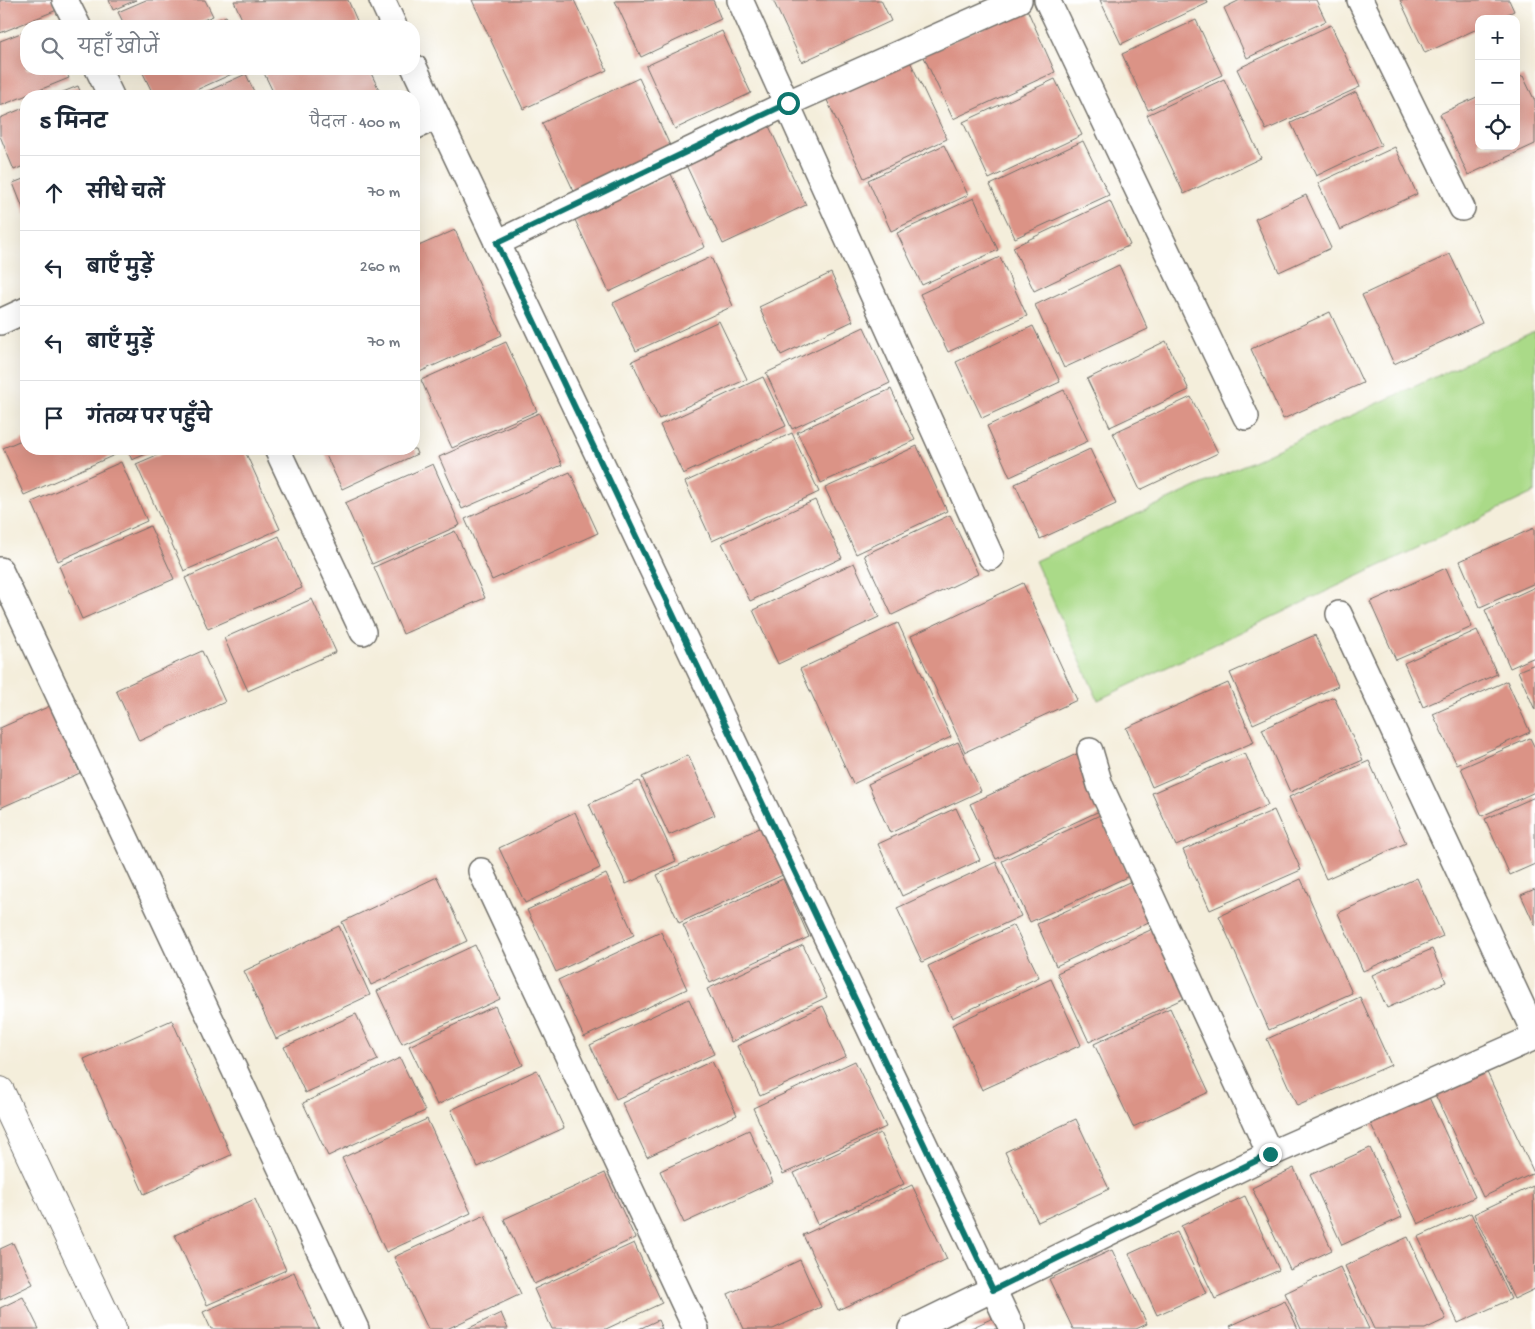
<!DOCTYPE html>
<html lang="hi">
<meta charset="utf-8">
<style>
body{margin:0;font-family:"Gochi Hand","Playpen Sans Deva",sans-serif;background:#f2f2f3;color:#1f2937}
.controls{position:absolute;right:15px;top:15px;display:grid;overflow:hidden;border-radius:10px;box-shadow:0 5px 20px #0002}
.controls button{width:45px;height:45px;display:grid;place-items:center;padding:0;border:0;border-bottom:1px solid #e0e1e3;background:#fff;color:#1f2937;font:25px sans-serif}
.stop{position:absolute;width:15px;height:15px;margin:-11px;border:4px solid #0f766e;border-radius:50%;background:#fff}
.stop.end{background:#0f766e;border-color:#fff;box-shadow:0 1px 5px #0008}
.list{margin:0;padding:0;list-style:none}
h2{display:flex;justify-content:space-between;align-items:center;height:65px;margin:0;padding:0 20px;font-size:21px}
h2 small{font-size:16px;font-weight:400;color:#747a83}
.list li{display:grid;grid-template-columns:32px 1fr auto;gap:15px;align-items:center;box-sizing:border-box;height:75px;padding:0 20px;border-top:1px solid #e0e1e3}
.list b{display:block;font-size:19px;white-space:nowrap}
.list em{font-size:16px;font-style:normal;color:#747a83}
.icon{flex:none;width:28px;height:28px;fill:none;stroke:currentColor;stroke-width:2;stroke-linecap:round;stroke-linejoin:round}
.map{position:relative;flex:none;width:1535px;height:1329px;overflow:hidden}
.search{position:absolute;background:#fff;box-shadow:0 5px 20px #0002;left:20px;top:20px;width:400px;height:55px;display:flex;align-items:center;gap:12px;box-sizing:border-box;padding:0 18px;border-radius:20px;color:#747a83;font-size:19px}
.panel{position:absolute;background:#fff;box-shadow:0 5px 20px #0002;left:20px;top:90px;width:400px;height:365px;border-radius:20px}
.map>svg:first-child{display:block}
.green{fill:#aada88;stroke:#6a825a}
.building{fill:#db9386}
.lines{fill:none;stroke-linecap:round;stroke-linejoin:round}
.minor-casing{stroke:#716f69;stroke-width:28}
.tertiary-casing{stroke:#716f69;stroke-width:30}
.minor{stroke:#fff;stroke-width:25}
.tertiary{stroke:#fff;stroke-width:28}
.route{stroke:#0f766e;stroke-width:6}
</style>
<div class="map">
<svg width="1535" height="1329" viewBox="0 0 1535 1329">
<rect width="100%" height="100%" fill="#fff"/>
<filter id="ink" filterUnits="userSpaceOnUse"><feTurbulence type="fractalNoise" baseFrequency=".02" numOctaves="2"/><feDisplacementMap in="SourceGraphic" scale="10" xChannelSelector="R" yChannelSelector="G"/><feConvolveMatrix kernelMatrix="1 2 1 2 8 2 1 2 1" color-interpolation-filters="sRGB"/></filter>
<filter id="wash" filterUnits="userSpaceOnUse"><feTurbulence type="fractalNoise" baseFrequency=".0096" numOctaves="4" result="noise"/><feDisplacementMap in="SourceGraphic" scale="20" xChannelSelector="R" yChannelSelector="G"/><feGaussianBlur stdDeviation="1.12" result="paint"/><feColorMatrix in="noise" values="0 0 0 0 0 0 0 0 0 0 0 0 0 0 0 0 0 1.4 0 .05"/><feComposite in="paint" operator="in"/></filter>
<g filter="url(#wash)">
<rect width="100%" height="100%" fill="#f4eedb"/>
<!-- green -->
<polygon class="green" points="1535,331 1535,492 1098,700 1035,561"/>
<g id="blocks">
<!-- building -->
<g class="building">
<polygon points="0,0 53,0 57,10 0,33"/>
<polygon points="109,0 136,0 113,10"/>
<polygon points="146,0 205,0 213,16 189,26 125,26 118,12"/>
<polygon points="348,0 358,23 350,26 245,26 234,1"/>
<polygon points="472,0 574,0 607,70 523,109"/>
<polygon points="713,0 721,19 641,57 615,1"/>
<polygon points="773,0 881,0 891,21 802,62"/>
<polygon points="1100,0 1207,0 1208,3 1121,44"/>
<polygon points="1240,0 1316,0 1326,21 1247,58 1224,8"/>
<polygon points="1400,0 1509,0 1514,11 1498,19 1479,19 1479,28 1425,53"/>
<polygon points="1026,7 1055,72 953,119 923,55"/>
<polygon points="226,16 231,26 204,26"/>
<polygon points="1196,20 1222,75 1148,110 1122,54"/>
<polygon points="1331,25 1360,87 1266,130 1237,69"/>
<polygon points="26,31 26,69 65,69 69,78 0,106 0,41"/>
<polygon points="722,31 751,93 675,129 646,66"/>
<polygon points="907,55 947,139 864,178 824,94"/>
<polygon points="141,69 243,69 183,96 154,96"/>
<polygon points="268,69 369,69 382,96 275,96 263,71"/>
<polygon points="246,74 256,96 197,96"/>
<polygon points="1523,76 1535,101 1535,144 1468,175 1440,114 1479,96 1479,146 1516,146 1516,79"/>
<polygon points="639,78 673,152 577,198 542,123"/>
<polygon points="1055,79 1082,135 989,179 963,122"/>
<polygon points="1224,79 1261,158 1184,194 1147,115"/>
<polygon points="78,86 82,96 53,96"/>
<polygon points="1356,92 1381,145 1316,176 1291,123"/>
<polygon points="26,107 26,165 14,170 0,136 0,118"/>
<polygon points="769,126 806,205 723,244 686,165"/>
<polygon points="1083,141 1109,195 1015,238 990,185"/>
<polygon points="944,145 968,195 891,231 868,180"/>
<polygon points="1395,147 1417,194 1340,230 1318,183"/>
<polygon points="671,174 705,247 609,292 575,220"/>
<polygon points="26,178 26,216 13,183"/>
<polygon points="1306,195 1331,248 1279,272 1255,219"/>
<polygon points="974,198 998,250 922,285 897,233"/>
<polygon points="1110,201 1130,245 1034,291 1013,247"/>
<polygon points="455,230 502,335 415,374 414,248"/>
<polygon points="1450,254 1482,323 1394,364 1362,295"/>
<polygon points="711,257 733,306 636,351 613,303"/>
<polygon points="1000,257 1027,316 948,352 920,294"/>
<polygon points="1119,265 1148,329 1064,368 1035,305"/>
<polygon points="831,273 853,321 781,355 759,307"/>
<polygon points="1330,312 1363,383 1283,419 1251,349"/>
<polygon points="719,321 747,379 659,419 632,361"/>
<polygon points="1033,326 1060,382 982,418 956,362"/>
<polygon points="864,327 890,383 792,429 766,373"/>
<polygon points="1166,341 1189,390 1110,427 1087,379"/>
<polygon points="506,342 537,411 452,448 421,380"/>
<polygon points="763,377 786,426 683,474 660,425"/>
<polygon points="891,389 915,440 821,483 797,432"/>
<polygon points="1064,390 1088,441 1010,477 987,426"/>
<polygon points="1191,397 1218,453 1140,490 1113,433"/>
<polygon points="539,413 562,465 462,509 439,457"/>
<polygon points="792,433 819,492 712,541 685,482"/>
<polygon points="26,438 26,449 118,449 119,453 24,495 3,448"/>
<polygon points="917,446 947,511 856,554 825,488"/>
<polygon points="127,449 158,449 132,460"/>
<polygon points="171,449 244,449 280,529 184,571 136,464"/>
<polygon points="323,449 415,449 417,454 342,489"/>
<polygon points="1090,449 1116,504 1040,539 1015,484"/>
<polygon points="121,462 147,521 58,561 32,502"/>
<polygon points="433,464 460,525 372,564 345,503"/>
<polygon points="570,472 598,533 492,580 465,519"/>
<polygon points="815,500 842,558 750,601 722,543"/>
<polygon points="950,515 978,574 892,615 864,555"/>
<polygon points="150,526 174,579 82,619 59,566"/>
<polygon points="1534,528 1535,583 1480,607 1460,561"/>
<polygon points="455,531 485,598 403,634 374,567"/>
<polygon points="279,536 302,588 208,629 185,578"/>
<polygon points="854,563 879,617 778,664 753,610"/>
<polygon points="1446,568 1472,627 1396,660 1370,602"/>
<polygon points="1023,583 1077,700 965,752 911,636"/>
<polygon points="1535,587 1535,657 1510,668 1485,610"/>
<polygon points="312,599 336,652 248,691 224,638"/>
<polygon points="898,623 951,737 853,784 800,669"/>
<polygon points="1477,630 1497,674 1423,707 1404,663"/>
<polygon points="1315,635 1338,686 1253,724 1230,673"/>
<polygon points="202,651 225,702 139,741 116,690"/>
<polygon points="1535,664 1535,710 1518,671"/>
<polygon points="1507,681 1530,732 1457,765 1433,714"/>
<polygon points="1228,683 1254,742 1152,787 1126,728"/>
<polygon points="1334,697 1363,760 1290,792 1262,729"/>
<polygon points="50,706 80,773 0,808 0,728"/>
<polygon points="1530,738 1535,748 1535,792 1482,816 1461,768"/>
<polygon points="958,742 981,791 890,833 868,784"/>
<polygon points="1083,751 1108,807 996,859 970,804"/>
<polygon points="1245,753 1268,805 1176,846 1152,793"/>
<polygon points="688,755 715,815 669,835 642,777"/>
<polygon points="1369,761 1406,843 1326,879 1289,797"/>
<polygon points="639,781 676,861 626,884 589,804"/>
<polygon points="1535,797 1535,864 1510,875 1485,819"/>
<polygon points="956,808 980,860 902,896 878,844"/>
<polygon points="1274,810 1301,870 1210,910 1183,850"/>
<polygon points="575,812 600,868 525,903 499,848"/>
<polygon points="1100,815 1129,876 1030,922 1002,861"/>
<polygon points="762,827 785,874 679,923 657,875"/>
<polygon points="996,862 1021,916 922,962 897,908"/>
<polygon points="606,874 634,935 556,972 527,910"/>
<polygon points="437,877 467,941 371,985 342,922"/>
<polygon points="1138,878 1157,918 1056,966 1037,924"/>
<polygon points="1417,878 1443,936 1363,971 1338,913"/>
<polygon points="783,879 809,937 710,983 683,925"/>
<polygon points="1301,879 1352,993 1269,1030 1219,916"/>
<polygon points="1535,889 1535,926 1521,895"/>
<polygon points="1014,925 1039,977 952,1018 928,966"/>
<polygon points="339,926 370,995 276,1039 244,971"/>
<polygon points="1159,926 1191,995 1089,1042 1057,973"/>
<polygon points="661,932 687,989 584,1037 558,980"/>
<polygon points="475,945 500,999 402,1044 377,991"/>
<polygon points="803,945 827,997 731,1042 707,989"/>
<polygon points="1432,949 1446,982 1387,1008 1372,975"/>
<polygon points="1051,979 1081,1045 982,1090 952,1025"/>
<polygon points="1360,997 1391,1065 1297,1106 1267,1039"/>
<polygon points="689,999 714,1054 616,1099 590,1045"/>
<polygon points="495,1006 523,1065 437,1105 409,1046"/>
<polygon points="823,1006 846,1056 760,1096 737,1046"/>
<polygon points="1170,1008 1209,1092 1133,1127 1094,1044"/>
<polygon points="356,1014 378,1060 305,1093 284,1047"/>
<polygon points="172,1020 231,1155 144,1194 84,1059"/>
<polygon points="400,1058 425,1111 328,1156 303,1103"/>
<polygon points="712,1061 737,1115 647,1157 622,1103"/>
<polygon points="855,1061 886,1127 783,1174 753,1108"/>
<polygon points="1484,1066 1534,1173 1483,1197 1433,1090"/>
<polygon points="537,1070 564,1128 478,1167 451,1110"/>
<polygon points="1427,1093 1475,1197 1418,1224 1369,1120"/>
<polygon points="427,1119 471,1213 386,1252 342,1158"/>
<polygon points="1076,1119 1109,1189 1038,1222 1005,1152"/>
<polygon points="749,1130 773,1182 684,1223 660,1171"/>
<polygon points="880,1133 904,1184 817,1224 794,1173"/>
<polygon points="1370,1148 1402,1217 1342,1245 1310,1175"/>
<polygon points="1294,1168 1332,1250 1290,1270 1252,1188"/>
<polygon points="605,1173 635,1238 534,1284 504,1219"/>
<polygon points="912,1185 947,1259 838,1310 803,1235"/>
<polygon points="1533,1186 1535,1289 1514,1299 1474,1214"/>
<polygon points="1245,1196 1279,1270 1215,1299 1181,1226"/>
<polygon points="255,1199 286,1270 207,1305 175,1235"/>
<polygon points="1471,1213 1511,1299 1458,1323 1418,1237"/>
<polygon points="485,1215 521,1294 447,1329 428,1329 394,1257"/>
<polygon points="1177,1232 1206,1293 1157,1315 1129,1254"/>
<polygon points="1408,1237 1446,1319 1425,1329 1374,1329 1345,1266"/>
<polygon points="13,1243 33,1284 0,1300 0,1249"/>
<polygon points="634,1243 662,1303 606,1329 552,1329 534,1289"/>
<polygon points="1112,1250 1147,1324 1136,1329 1073,1329 1049,1279"/>
<polygon points="800,1260 821,1307 773,1329 744,1329 728,1294"/>
<polygon points="1340,1267 1369,1329 1301,1329 1285,1293"/>
<polygon points="294,1272 319,1329 211,1329 203,1312"/>
<polygon points="23,1297 39,1329 0,1329 0,1308"/>
<polygon points="1285,1301 1298,1329 1232,1329 1230,1326"/>
<polygon points="501,1313 508,1329 467,1329"/>
<polygon points="993,1318 999,1329 969,1329"/>
<polygon points="658,1320 662,1329 639,1329"/>
</g>
</g>
</g>
<g filter="url(#ink)">
<use href="#blocks" fill-opacity="0" stroke="#716f69" stroke-width="1"/>
<g class="lines">
<defs>
<g id="minor">
<polyline points="65,0 78,26"/>
<polyline points="382,0 394,26"/>
<polyline points="740,0 991,557"/>
<polyline points="1047,0 1246,417"/>
<polyline points="1360,0 1462,208"/>
<polyline points="414,67 1012,1329"/>
<polyline points="98,69 111,96"/>
<polyline points="414,127 437,116"/>
<polyline points="497,243 788,103 1019,0"/>
<polyline points="0,322 26,310"/>
<polyline points="277,449 363,632"/>
<polyline points="0,570 356,1329"/>
<polyline points="1339,614 1535,1034"/>
<polyline points="1090,751 1100,785 1270,1154"/>
<polyline points="481,871 696,1329"/>
<polyline points="911,1329 1270,1154 1535,1037"/>
</g>
<polyline id="tertiary" points="0,1091 112,1329"/>
</defs>
<!-- minor casing -->
<use href="#minor" class="minor-casing"/>
<!-- tertiary casing -->
<use href="#tertiary" class="tertiary-casing"/>
<!-- minor -->
<use href="#minor" class="minor"/>
<!-- tertiary -->
<use href="#tertiary" class="tertiary"/>
</g>
</g>
<g class="lines" filter="url(#ink)">
<!-- route -->
<polyline class="route" points="788,103 497,243 993,1290 1270,1154"/>
</g>
</svg>
<div class="controls">
<button>+</button>
<button>−</button>
<button><svg class="icon" aria-label="locate" viewBox="0 0 24 24"><circle cx="12" cy="12" r="6"/><path d="M12 2v4M12 18v4M2 12h4M18 12h4"/></svg></button>
</div>
<div class="stop" style="left:788px;top:103px"></div>
<div class="stop end" style="left:1270px;top:1154px"></div>
<div class="search"><svg class="icon" aria-label="search" viewBox="0 0 24 24"><circle cx="10" cy="10" r="6"/><path d="M15 15l6 6"/></svg>यहाँ खोजें</div>
<section class="panel">
<h2>5 मिनट<small>पैदल · 400 m</small></h2>
<ul class="list">
<li><svg class="icon" aria-label="ahead" viewBox="0 0 24 24"><path d="M12 20V5M6 11l6-6 6 6"/></svg><div><b>सीधे चलें</b></div><em>70 m</em></li>
<li><svg class="icon" aria-label="left" viewBox="0 0 24 24"><path d="M17 20v-9H6M10 6l-5 5 5 5"/></svg><div><b>बाएँ मुड़ें</b></div><em>260 m</em></li>
<li><svg class="icon" aria-label="left" viewBox="0 0 24 24"><path d="M17 20v-9H6M10 6l-5 5 5 5"/></svg><div><b>बाएँ मुड़ें</b></div><em>70 m</em></li>
<li><svg class="icon" aria-label="arrive" viewBox="0 0 24 24"><path d="M6 21V4h12l-3 4 3 4H6"/></svg><div><b>गंतव्य पर पहुँचे</b></div></li>
</ul>
</section>
</div>
